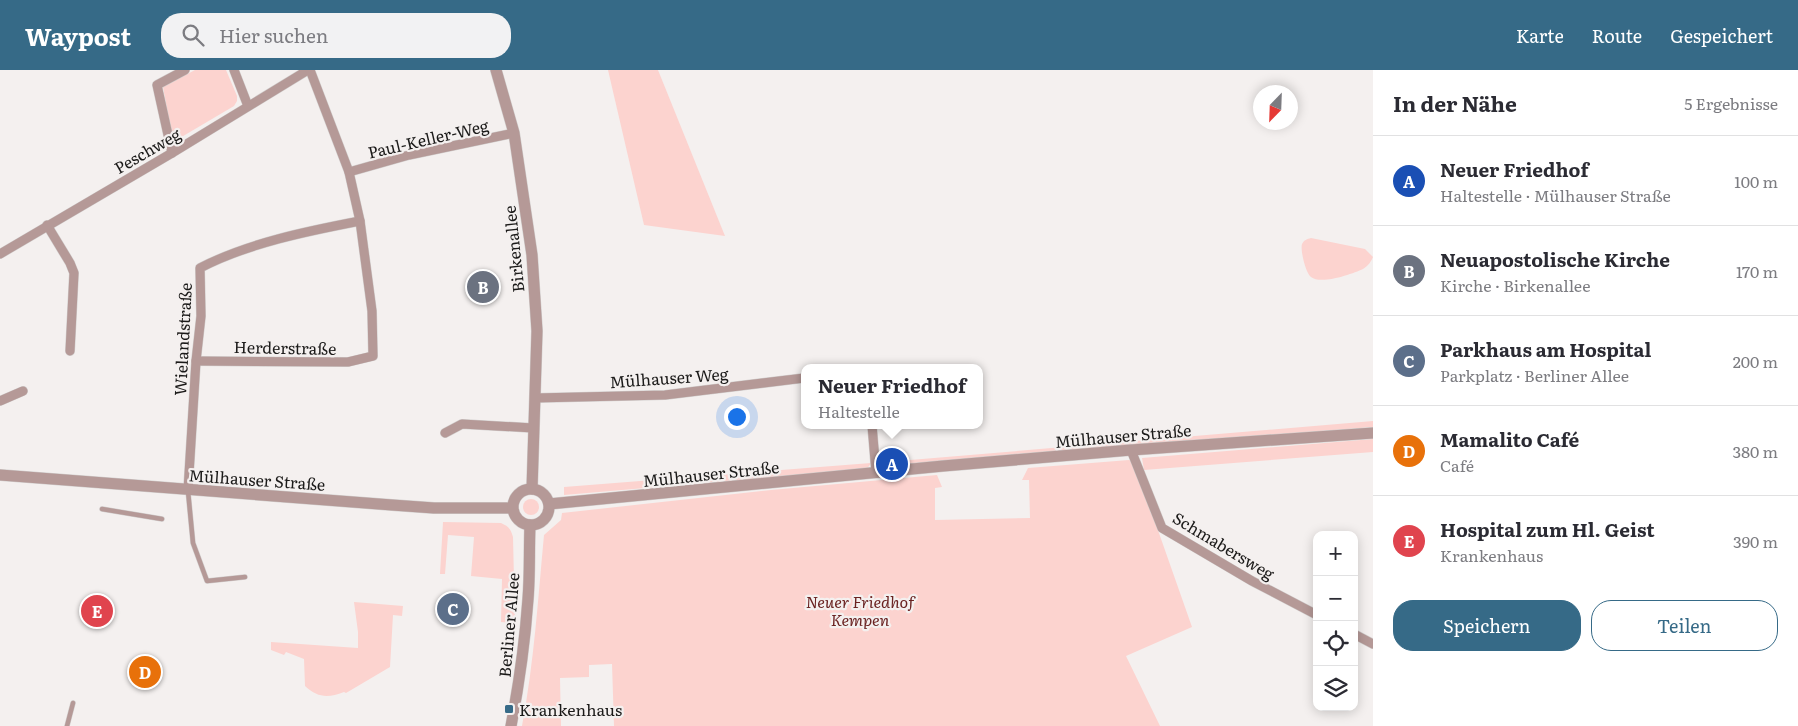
<!DOCTYPE html>
<html lang="de">
<meta charset="utf-8">
<style>
body{margin:0;font-family:Literata,serif;background:#f2f2f3;color:#2b2b33}
.controls{position:absolute;right:15px;bottom:15px;display:grid;overflow:hidden;border-radius:10px;box-shadow:0 2px 12px #0003}
.controls button{width:45px;height:45px;display:grid;place-items:center;padding:0;border:0;border-bottom:1px solid #e1e1e2;background:#fff;color:#2b2b33;font:25px sans-serif}
.compass{position:absolute;left:1253px;top:15px;width:45px;height:45px;border-radius:50%;background:#fff;box-shadow:0 2px 12px #0003;rotate:203deg}
.you{position:absolute;left:736px;top:346px;width:18px;height:18px;margin:-12px;border:4px solid #fff;border-radius:50%;background:#1a73e8;box-shadow:0 0 0 8px #1a73e833}
.badge{display:grid;place-items:center;width:32px;height:32px;border-radius:50%;background:#366a87;color:#fff;font-size:16px;font-weight:700}
.pin{position:absolute;translate:-50% -50%;border:2px solid #fff;box-shadow:0 1px 5px #0006}
.popup{position:absolute;left:801px;top:294px;width:182px;height:65px;box-sizing:border-box;display:grid;place-content:center;border-radius:10px;background:#fff;filter:drop-shadow(0 1px 4px #0005);font-size:16px;white-space:nowrap;color:#7c7c81}
.popup b{font-size:19px;color:#2b2b33}
.popup::after{content:'';position:absolute;left:50%;top:100%;margin-left:-10px;border:10px solid transparent;border-top-color:#fff}
.list{margin:0;padding:0;list-style:none}
h2{display:flex;justify-content:space-between;align-items:center;height:65px;margin:0;padding:0 20px;font-size:21px}
h2 small{font-size:16px;font-weight:400;color:#7c7c81}
.list li{display:grid;grid-template-columns:32px 1fr auto;gap:15px;align-items:center;box-sizing:border-box;height:90px;padding:0 20px;border-top:1px solid #e1e1e2}
.list b{display:block;font-size:19px;white-space:nowrap}
.list p{margin:0;font-size:16px;white-space:nowrap;color:#7c7c81}
.list em{font-size:16px;font-style:normal;color:#7c7c81}
.actions{display:flex;gap:10px;padding:15px 20px}
.actions a{flex:1;padding:11px 0;border:1px solid #366a87;border-radius:20px;text-align:center;font-size:18px;color:#366a87}
.actions .main{background:#366a87;color:#fff}
.icon{flex:none;width:28px;height:28px;fill:none;stroke:currentColor;stroke-width:2;stroke-linecap:round;stroke-linejoin:round}
.map{position:relative;flex:none;width:1373px;height:656px;overflow:hidden}
header{display:flex;align-items:center;gap:30px;box-sizing:border-box;height:70px;padding:0 25px;background:#366a87;color:#fff}
header strong{font-size:24px}
nav{display:flex;gap:28px;margin-inline-start:auto;font-size:18px}
.search{width:350px;height:45px;background:#f2f2f3;display:flex;align-items:center;gap:12px;box-sizing:border-box;padding:0 18px;border-radius:20px;color:#7c7c81;font-size:19px}
main{display:flex}
aside{flex:1;background:#fff}
.map>svg:first-child{display:block}
.green{fill:#fcd3cf}
.lines{fill:none;stroke-linecap:round;stroke-linejoin:round}
.service-casing{stroke:#d1cecd;stroke-width:5.5}
.minor-casing{stroke:#d1cecd;stroke-width:10}
.tertiary-casing{stroke:#d1cecd;stroke-width:12}
.service{stroke:#b59997;stroke-width:4.5}
.minor{stroke:#b59997;stroke-width:9}
.tertiary{stroke:#b59997;stroke-width:11}
.poi-dot{fill:#366a87;stroke:#f4f0ef;stroke-width:2}
.labels{text-anchor:middle;dominant-baseline:central;stroke-width:4.5;stroke-linejoin:round;paint-order:stroke}
.street-label{font-size:16px;fill:#1b1a19;stroke:#f4f0ef}
.park-label{font-size:16px;font-style:italic;fill:#6a2221;stroke:#f4f0ef}
.poi-label{font-size:16px;fill:#1b1a19;stroke:#f4f0ef;text-anchor:start}
</style>
<header>
<strong>Waypost</strong>
<div class="search"><svg class="icon" aria-label="search" viewBox="0 0 24 24"><circle cx="10" cy="10" r="6"/><path d="M15 15l6 6"/></svg>Hier suchen</div>
<nav><a>Karte</a><a>Route</a><a>Gespeichert</a></nav>
</header>
<main>
<div class="map">
<svg width="1373" height="656" viewBox="0 0 1373 656">
<rect width="100%" height="100%" fill="#f4f0ef"/>
<!-- green -->
<g class="green">
<polygon points="195,0 226,0 237,26 237,31 234,36 173,72 163,17"/>
<polygon points="608,0 658,0 725,166 644,155"/>
<path d="M1311,168l54,11 8,8c-2,5 -5,9 -10,12 -11,5 -42,16 -52,8 -5,-3 -11,-27 -9,-33 2,-4 5,-5 9,-6z"/>
<polygon points="1373,351 1373,357 893,396 886,392"/>
<polygon points="1373,369 1373,382 1144,400 1142,388"/>
<path d="M1129,390l5,2 58,165 -66,29 34,70h-546l-2,-62 -23,1v12l-29,1 1,48h-39c12,-63 16,-127 22,-191l17,-15 1,-7 209,-23 166,-15 5,12 -7,1v32l95,-2 -1,-38h-7l6,-12z"/>
<polygon points="871,393 867,399 564,425 564,417"/>
<circle cx="531" cy="437" r="8"/>
<path d="M443,452l58,1c7,3 10,6 12,14l2,86 -14,-1 1,-43 -31,-3 3,-39 -26,-2 -3,39h-5z"/>
<path d="M354,532l49,4 -1,10 -9,-1 -3,52 -44,26 -2,-1c-16,6 -26,6 -39,-6l-1,-27 -18,-7 -2,3 -13,-5v-8l87,6v-16z"/>
</g>
<g class="lines">
<defs>
<g id="service">
<polyline points="188,421 193,473 207,511 245,507"/>
<polyline points="102,439 162,449"/>
<polyline points="67,656 73,633"/>
</g>
<g id="minor">
<polyline points="234,0 248,36"/>
<polyline points="172,83 157,15 185,0"/>
<polyline points="349,102 409,85 514,63"/>
<polyline points="47,155 70,193 74,203 70,281"/>
<polyline points="0,184 172,83 308,0"/>
<polyline points="196,291 348,292 373,286 372,241 360,151 349,102 310,0"/>
<polyline points="535,328 665,325 804,308"/>
<polyline points="0,331 23,321"/>
<polyline points="872,355 876,403"/>
<polyline points="445,363 462,354 533,358"/>
<polyline points="1131,380 1162,458 1252,511 1317,545"/>
<path d="M188,420l8,-129 5,-45 -1,-48c48,-25 108,-37 160,-47"/>
<polyline points="1354,564 1373,574"/>
</g>
<g id="tertiary">
<polyline points="496,0 514,63 532,185 537,261 532,419"/>
<polyline points="0,405 392,435 434,438 512,438"/>
<circle cx="531" cy="437" r="18"/>
<polyline points="549,434 943,396 1131,380 1373,363"/>
<path d="M511,656c8,-42 14,-84 17,-127 2,-24 1,-49 2,-74"/>
</g>
</defs>
<!-- service casing -->
<use href="#service" class="service-casing"/>
<!-- minor casing -->
<use href="#minor" class="minor-casing"/>
<!-- tertiary casing -->
<use href="#tertiary" class="tertiary-casing"/>
<!-- service -->
<use href="#service" class="service"/>
<!-- minor -->
<use href="#minor" class="minor"/>
<!-- tertiary -->
<use href="#tertiary" class="tertiary"/>
</g>
<!-- markers -->
<rect class="poi-dot" x="504" y="634" width="10" height="10" rx="2.5"/>
<g class="labels">
<!-- street labels -->
<g class="street-label">
<text transform="translate(428 68) rotate(-13)">Paul-Keller-Weg</text>
<text transform="translate(147 80) rotate(-30)">Peschweg</text>
<text transform="translate(513 179) rotate(-96)">Birkenallee</text>
<text transform="translate(182 269) rotate(-87)">Wielandstraße</text>
<text transform="translate(285 277) rotate(1)">Herderstraße</text>
<text transform="translate(669 307) rotate(-4)">Mülhauser Weg</text>
<text transform="translate(1123 365) rotate(-5)">Mülhauser Straße</text>
<text transform="translate(711 403) rotate(-6)">Mülhauser Straße</text>
<text transform="translate(257 409) rotate(4)">Mülhauser Straße</text>
<text transform="translate(1224 475) rotate(31)">Schmabersweg</text>
<text transform="translate(508 555) rotate(-85)">Berliner Allee</text>
</g>
<!-- park labels -->
<g class="park-label">
<text x="860" y="531">Neuer Friedhof<tspan x="860" dy="18">Kempen</tspan></text>
</g>
<!-- poi labels -->
<g class="poi-label">
<text x="519" y="639">Krankenhaus</text>
</g>
</g>
</svg>
<div class="controls">
<button>+</button>
<button>−</button>
<button><svg class="icon" aria-label="locate" viewBox="0 0 24 24"><circle cx="12" cy="12" r="6"/><path d="M12 2v4M12 18v4M2 12h4M18 12h4"/></svg></button>
<button><svg class="icon" aria-label="layers" viewBox="0 0 24 24"><path d="M12 4l9 5-9 5-9-5zM3 14l9 5 9-5"/></svg></button>
</div>
<svg class="compass" viewBox="-18 -18 36 36"><path d="M0-13l5 13h-10z" fill="#e53935"/><path d="M0 13l5-13h-10z" fill="#7c7c81"/></svg>
<div class="you"></div>
<div class="pin badge" style="left:892px;top:394px;background:#1a4fb4">A</div>
<div class="popup"><b>Neuer Friedhof</b>Haltestelle</div>
<div class="pin badge" style="left:483px;top:217px;background:#6b7280">B</div>
<div class="pin badge" style="left:453px;top:539px;background:#5c6f8a">C</div>
<div class="pin badge" style="left:145px;top:602px;background:#e8710a">D</div>
<div class="pin badge" style="left:97px;top:541px;background:#e0444e">E</div>
</div>
<aside>
<h2>In der Nähe<small>5 Ergebnisse</small></h2>
<ul class="list">
<li><span class="badge" style="background:#1a4fb4">A</span><div><b>Neuer Friedhof</b><p>Haltestelle · Mülhauser Straße</p></div><em>100 m</em></li>
<li><span class="badge" style="background:#6b7280">B</span><div><b>Neuapostolische Kirche</b><p>Kirche · Birkenallee</p></div><em>170 m</em></li>
<li><span class="badge" style="background:#5c6f8a">C</span><div><b>Parkhaus am Hospital</b><p>Parkplatz · Berliner Allee</p></div><em>200 m</em></li>
<li><span class="badge" style="background:#e8710a">D</span><div><b>Mamalito Café</b><p>Café</p></div><em>380 m</em></li>
<li><span class="badge" style="background:#e0444e">E</span><div><b>Hospital zum Hl. Geist</b><p>Krankenhaus</p></div><em>390 m</em></li>
</ul>
<div class="actions"><a class="main">Speichern</a><a>Teilen</a></div>
</aside>
</main>
